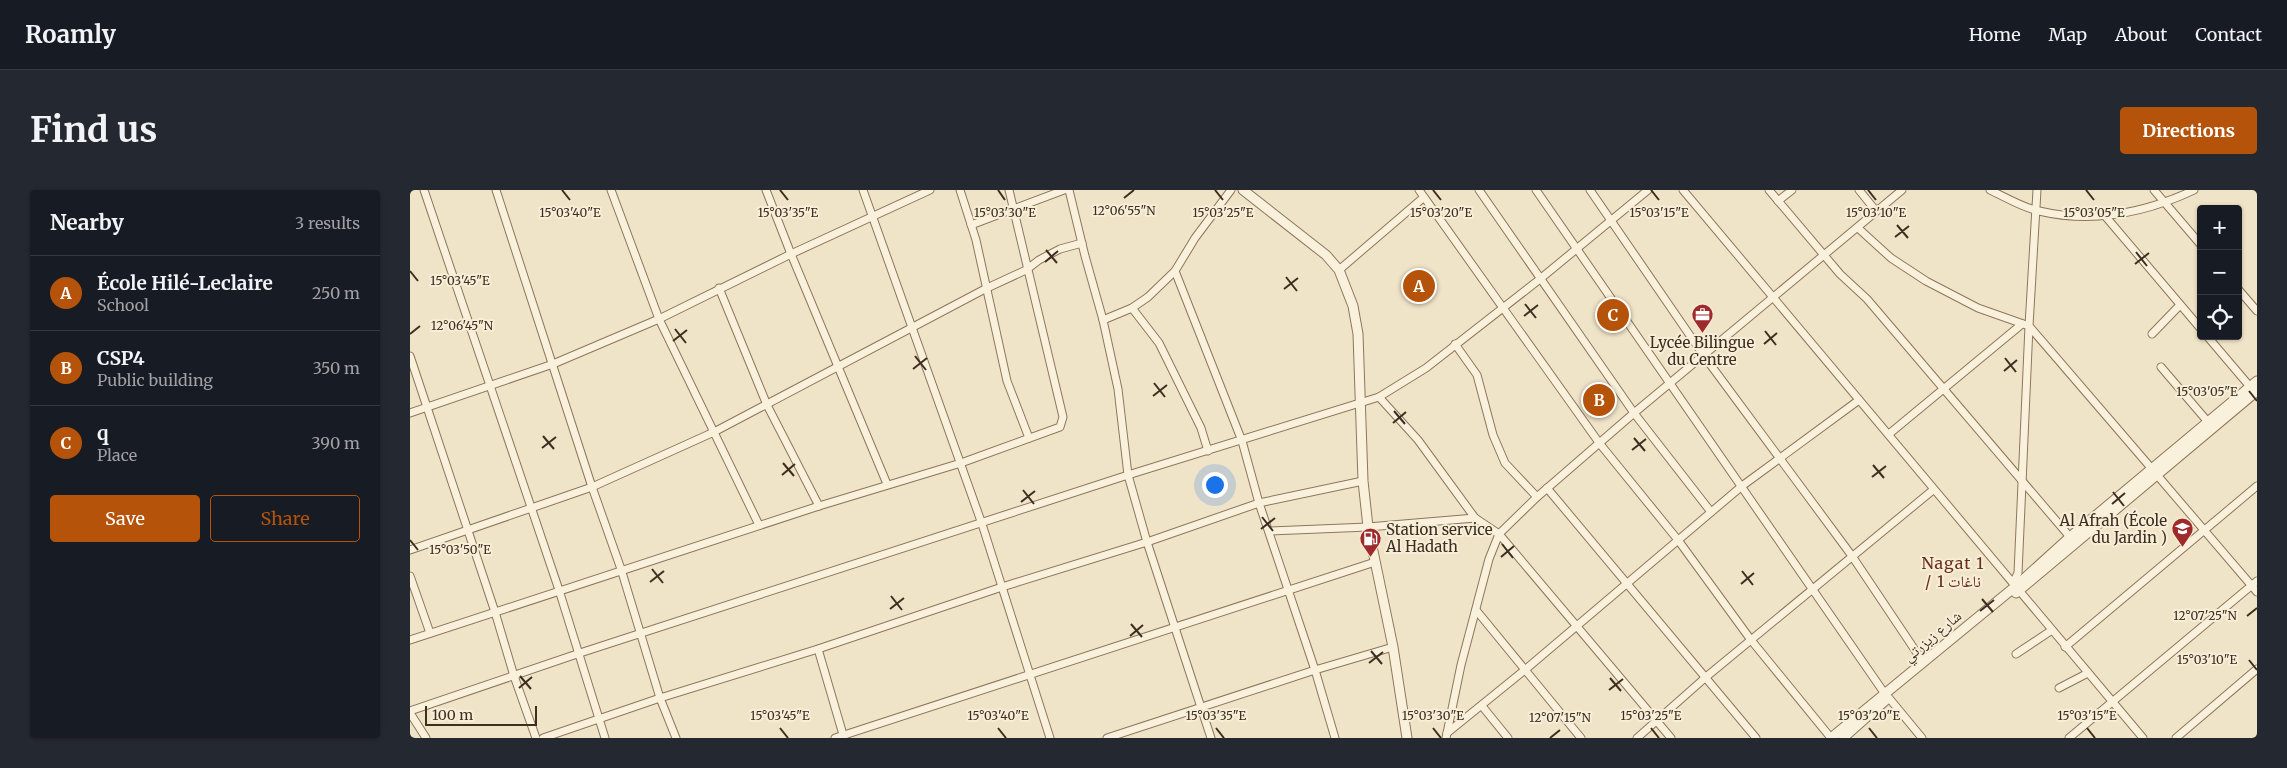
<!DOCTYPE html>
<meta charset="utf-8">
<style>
body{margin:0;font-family:Merriweather,"Noto Naskh Arabic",serif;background:#242831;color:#f1f3f6}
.controls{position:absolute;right:15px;top:15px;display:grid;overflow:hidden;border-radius:5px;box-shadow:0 1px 4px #0004}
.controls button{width:45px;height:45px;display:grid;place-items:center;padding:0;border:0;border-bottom:1px solid #363941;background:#171b24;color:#f1f3f6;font:25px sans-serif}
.scale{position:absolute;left:15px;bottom:12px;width:112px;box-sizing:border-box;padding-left:5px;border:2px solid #3d2e20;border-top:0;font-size:14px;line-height:18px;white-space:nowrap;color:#3d2e20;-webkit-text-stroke:4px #f7eed8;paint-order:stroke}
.you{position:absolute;left:804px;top:294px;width:18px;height:18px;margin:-12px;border:4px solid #fff;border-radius:50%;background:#1a73e8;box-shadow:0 0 0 8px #1a73e833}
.badge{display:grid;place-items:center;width:32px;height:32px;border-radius:50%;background:#b45309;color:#fff;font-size:16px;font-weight:700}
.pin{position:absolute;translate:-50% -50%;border:2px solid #fff;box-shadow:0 1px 5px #0006}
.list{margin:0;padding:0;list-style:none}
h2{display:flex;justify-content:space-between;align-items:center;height:65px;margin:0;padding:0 20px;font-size:21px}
h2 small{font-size:16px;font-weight:400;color:#9ea1a6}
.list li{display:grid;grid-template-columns:32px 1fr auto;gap:15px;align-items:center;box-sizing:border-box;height:75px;padding:0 20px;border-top:1px solid #363941}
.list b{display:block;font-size:19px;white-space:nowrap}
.list p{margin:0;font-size:16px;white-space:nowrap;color:#9ea1a6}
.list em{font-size:16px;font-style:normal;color:#9ea1a6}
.actions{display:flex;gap:10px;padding:15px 20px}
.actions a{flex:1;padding:11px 0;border:1px solid #b45309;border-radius:5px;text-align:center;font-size:18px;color:#b45309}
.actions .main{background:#b45309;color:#fff}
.icon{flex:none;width:28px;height:28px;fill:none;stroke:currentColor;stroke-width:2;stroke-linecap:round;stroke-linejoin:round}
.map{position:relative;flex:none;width:1847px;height:548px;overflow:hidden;border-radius:5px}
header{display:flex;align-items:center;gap:30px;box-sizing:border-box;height:70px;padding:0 25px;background:#171b24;border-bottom:1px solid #363941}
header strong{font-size:24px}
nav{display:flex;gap:28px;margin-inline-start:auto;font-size:18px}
.intro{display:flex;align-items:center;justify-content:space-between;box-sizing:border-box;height:120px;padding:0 30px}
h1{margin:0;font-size:35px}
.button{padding:12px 22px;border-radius:5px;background:#b45309;color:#fff;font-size:18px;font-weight:700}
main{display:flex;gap:30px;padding:0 30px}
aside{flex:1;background:#171b24;border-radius:5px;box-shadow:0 1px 4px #0004}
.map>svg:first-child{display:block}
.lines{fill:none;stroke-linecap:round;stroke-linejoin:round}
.minor-casing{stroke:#8d765c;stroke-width:9}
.tertiary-casing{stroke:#8d765c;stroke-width:11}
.minor{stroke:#faf1dc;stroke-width:7}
.tertiary{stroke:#faf1dc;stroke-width:9}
.ticks{fill:none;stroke:#3d2e20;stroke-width:2}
.labels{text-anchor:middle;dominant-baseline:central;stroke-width:4;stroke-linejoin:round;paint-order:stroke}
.poi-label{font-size:15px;fill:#3d2e20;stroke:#f7eed8}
.street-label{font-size:15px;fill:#3d2e20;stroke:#f7eed8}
.neighbourhood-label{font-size:16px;letter-spacing:1px;fill:#6b2e1e;stroke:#f7eed8}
.ticks-label{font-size:12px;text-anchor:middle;fill:#3d2e20;stroke:#f7eed8;stroke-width:4;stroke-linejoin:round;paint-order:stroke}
</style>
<header>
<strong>Roamly</strong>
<nav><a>Home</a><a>Map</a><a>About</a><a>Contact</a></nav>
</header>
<div class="intro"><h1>Find us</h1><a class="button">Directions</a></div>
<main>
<aside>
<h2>Nearby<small>3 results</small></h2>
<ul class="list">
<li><span class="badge">A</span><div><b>École Hilé-Leclaire</b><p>School</p></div><em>250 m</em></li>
<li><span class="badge">B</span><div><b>CSP4</b><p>Public building</p></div><em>350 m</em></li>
<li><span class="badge">C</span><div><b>q</b><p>Place</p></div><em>390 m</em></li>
</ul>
<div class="actions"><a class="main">Save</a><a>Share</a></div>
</aside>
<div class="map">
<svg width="1847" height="548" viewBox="0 0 1847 548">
<rect width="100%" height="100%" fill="#f0e4c8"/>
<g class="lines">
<defs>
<g id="minor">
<polyline points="14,0 149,400 195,548"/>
<polyline points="86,0 182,297 211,379 250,508 266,548"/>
<polyline points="201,0 249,129 349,335"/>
<polyline points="356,0 381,64 477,294"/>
<polyline points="453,0 572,334 640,548"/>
<polyline points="550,0 566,50 597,191 619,248"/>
<polyline points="659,0 675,66 693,130 708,199 718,285 737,352 801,548"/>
<polyline points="1009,0 1190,254 1268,350 1341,450 1421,548"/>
<polyline points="1069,0 1224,223 1301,322"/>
<polyline points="1126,0 1475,504"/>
<polyline points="1180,0 1294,166 1442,366 1513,472"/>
<polyline points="1273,0 1733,548"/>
<polyline points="1359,0 1430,84 1457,109 1660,347"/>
<polyline points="1449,0 1466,21"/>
<path d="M1580,0c15,7 33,18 49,21 55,13 106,2 155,-21"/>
<polyline points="1744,0 1791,55"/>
<polyline points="1368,11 1382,0"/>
<polyline points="1696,27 1791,139"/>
<polyline points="561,35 654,0"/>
<polyline points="1448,38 1481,68 1516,91 1568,118 1619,136 1742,279"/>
<polyline points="929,80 1013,8"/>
<polyline points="765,81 832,251 849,313 905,480 925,548"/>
<polyline points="309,98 357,215 409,316"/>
<polyline points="1828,99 1847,121"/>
<polyline points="722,118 749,153 791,238 798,261"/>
<polyline points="693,130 722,118 738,107 765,81 785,48 821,0"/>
<polyline points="1742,144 1770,115"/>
<polyline points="1797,146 1842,199"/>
<polyline points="1045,154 1067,185 1083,245 1095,273 1127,307"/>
<polyline points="0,166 85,422 104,486 126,548"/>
<polyline points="1751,177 1798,232"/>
<polyline points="969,207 1008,250 1065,328 1089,344 1261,548"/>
<polyline points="0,223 143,174 249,129 381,64 520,0"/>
<polyline points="1479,244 1612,134"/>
<polyline points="1747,285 1847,402"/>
<polyline points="1137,298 1346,548"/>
<polyline points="860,341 958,337 1065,328"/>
<polyline points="0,360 182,297 304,242 575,99 616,80 629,70 650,59 672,53"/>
<polyline points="0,386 20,443"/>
<polyline points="1603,393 1608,383 1619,136 1627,0"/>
<polyline points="1066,420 1171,548"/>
<polyline points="0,450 409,316 551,273 650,237 653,227 599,0"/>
<polyline points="1655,457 1847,296"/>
<polyline points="408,459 434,548"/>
<polyline points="1606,464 1642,440"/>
<polyline points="1649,498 1678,483"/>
<polyline points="1479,508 1512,548"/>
<polyline points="1072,516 1098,548"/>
<polyline points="0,521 170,463 718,285 969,207 1016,178 1130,89 1238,0"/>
<polyline points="0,523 16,548"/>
<polyline points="1037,543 1116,479 1332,296 1449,210"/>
<polyline points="133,548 250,508 408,459 592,397 737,352 849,313 953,291"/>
<polyline points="425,548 965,372"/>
<polyline points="697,548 905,480 983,457"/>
<polyline points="1036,548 1051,475 1079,369 1089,344 1127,307 1224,223 1492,0"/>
<polyline points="1227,548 1296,487 1523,300"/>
<polyline points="1659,548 1847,391"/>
<polyline points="1766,548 1847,479"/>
</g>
<g id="tertiary">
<polyline points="833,0 916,65 929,80 943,116 948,144 953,291 958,337 983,457 997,548"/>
<polyline points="1606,403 1847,201"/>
<polyline points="1421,548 1606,396 1660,347 1847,191"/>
<polyline points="1433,548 1476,510"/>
</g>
</defs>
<!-- minor casing -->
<use href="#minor" class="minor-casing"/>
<!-- tertiary casing -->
<use href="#tertiary" class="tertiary-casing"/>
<!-- minor -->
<use href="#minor" class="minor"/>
<!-- tertiary -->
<use href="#tertiary" class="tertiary"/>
</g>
<!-- ticks -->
<path class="ticks" d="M152,0l8,10M370,0l8,10M588,0l7,10M805,0l8,10M1023,0l8,10M1241,0l8,10M1458,0l8,10M1676,0l8,10M714,8l10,-8M1487,35l11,13M1485,47l14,-11M636,60l11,13M1726,62l11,14M635,72l13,-11M1725,74l14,-11M0,81l8,10M876,87l11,14M874,99l14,-11M1115,114l11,14M1114,126l14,-11M265,139l11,14M1355,141l11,14M0,144l10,-8M263,151l14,-11M1354,154l13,-11M505,166l11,14M1595,168l11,14M503,179l14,-11M1594,181l13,-11M744,193l11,14M1839,201l8,10M743,206l14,-11M984,221l11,13M983,233l13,-11M133,246l11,13M1224,248l11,13M132,258l14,-11M1222,260l14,-11M373,273l11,13M1463,275l11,13M372,285l13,-11M1462,287l14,-11M613,300l11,14M1703,302l11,14M611,312l14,-11M1702,314l13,-11M852,327l11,14M851,339l14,-11M0,350l8,10M1092,354l11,14M1091,367l13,-11M242,379l11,14M1332,381l11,14M240,392l14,-11M1331,394l13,-11M481,406l11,14M1572,409l11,13M480,419l14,-11M1570,421l14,-11M1837,426l10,-8M721,434l11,13M720,446l13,-11M961,461l11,13M1839,470l8,10M959,473l14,-11M110,486l11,13M1200,488l11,13M109,498l13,-11M1199,500l14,-11M370,538l8,10M588,538l8,10M806,538l8,10M1023,538l8,10M1241,538l8,10M1459,538l8,10M1677,538l8,10M1140,548l10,-8"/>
<!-- icons -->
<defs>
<symbol id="office-pin" viewBox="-11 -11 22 30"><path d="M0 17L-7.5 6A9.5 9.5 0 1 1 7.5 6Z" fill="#9e2a2b" stroke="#f7eed8"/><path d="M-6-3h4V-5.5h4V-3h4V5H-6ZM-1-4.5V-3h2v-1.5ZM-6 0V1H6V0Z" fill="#fff"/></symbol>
<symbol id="school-pin" viewBox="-11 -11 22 30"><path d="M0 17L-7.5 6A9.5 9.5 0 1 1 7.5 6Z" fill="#9e2a2b" stroke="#f7eed8"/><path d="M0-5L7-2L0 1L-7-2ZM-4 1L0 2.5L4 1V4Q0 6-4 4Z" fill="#fff"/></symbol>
<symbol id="fuel-pin" viewBox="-11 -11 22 30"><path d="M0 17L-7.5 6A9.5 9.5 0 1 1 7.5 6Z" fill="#9e2a2b" stroke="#f7eed8"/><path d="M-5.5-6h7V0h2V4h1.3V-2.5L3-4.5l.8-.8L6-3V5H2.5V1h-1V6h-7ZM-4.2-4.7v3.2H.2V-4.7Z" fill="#fff"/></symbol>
</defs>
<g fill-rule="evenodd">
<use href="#office-pin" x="1280" y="112" width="25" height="34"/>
<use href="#school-pin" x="1760" y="326" width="25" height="34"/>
<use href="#fuel-pin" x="948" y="336" width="25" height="34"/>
</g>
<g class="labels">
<!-- poi labels -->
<g class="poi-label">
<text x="1292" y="152">Lycée Bilingue<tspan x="1292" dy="17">du Centre</tspan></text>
<text x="1757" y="330" text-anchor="end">Al Afrah (École<tspan x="1757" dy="17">du Jardin )</tspan></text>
<text x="976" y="339" text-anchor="start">Station service<tspan x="976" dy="17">Al Hadath</tspan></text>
</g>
<!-- street labels -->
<g class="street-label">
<text transform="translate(1522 446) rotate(-40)">شارع زيزرتي</text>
</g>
<!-- neighbourhood labels -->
<g class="neighbourhood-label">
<text x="1543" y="373">Nagat 1<tspan x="1543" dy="18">/ ناغات 1</tspan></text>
</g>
</g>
<g class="ticks-label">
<text x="714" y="25">12°06'55"N</text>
<text x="160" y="27">15°03'40"E</text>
<text x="378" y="27">15°03'35"E</text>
<text x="595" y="27">15°03'30"E</text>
<text x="813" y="27">15°03'25"E</text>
<text x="1031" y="27">15°03'20"E</text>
<text x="1249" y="27">15°03'15"E</text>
<text x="1466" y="27">15°03'10"E</text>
<text x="1684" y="27">15°03'05"E</text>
<text x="50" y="95">15°03'45"E</text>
<text x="52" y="140">12°06'45"N</text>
<text x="1797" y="206">15°03'05"E</text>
<text x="50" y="364">15°03'50"E</text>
<text x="1795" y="430">12°07'25"N</text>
<text x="1797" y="474">15°03'10"E</text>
<text x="370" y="530">15°03'45"E</text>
<text x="588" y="530">15°03'40"E</text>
<text x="806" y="530">15°03'35"E</text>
<text x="1023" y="530">15°03'30"E</text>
<text x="1241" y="530">15°03'25"E</text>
<text x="1459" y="530">15°03'20"E</text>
<text x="1677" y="530">15°03'15"E</text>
<text x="1150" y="532">12°07'15"N</text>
</g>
</svg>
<div class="controls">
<button>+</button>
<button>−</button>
<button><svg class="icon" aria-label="locate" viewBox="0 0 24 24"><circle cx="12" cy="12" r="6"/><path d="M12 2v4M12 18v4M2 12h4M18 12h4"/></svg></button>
</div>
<div class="scale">100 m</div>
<div class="you"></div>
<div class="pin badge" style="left:1009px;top:96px">A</div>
<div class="pin badge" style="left:1189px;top:210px">B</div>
<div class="pin badge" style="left:1203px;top:125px">C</div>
</div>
</main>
